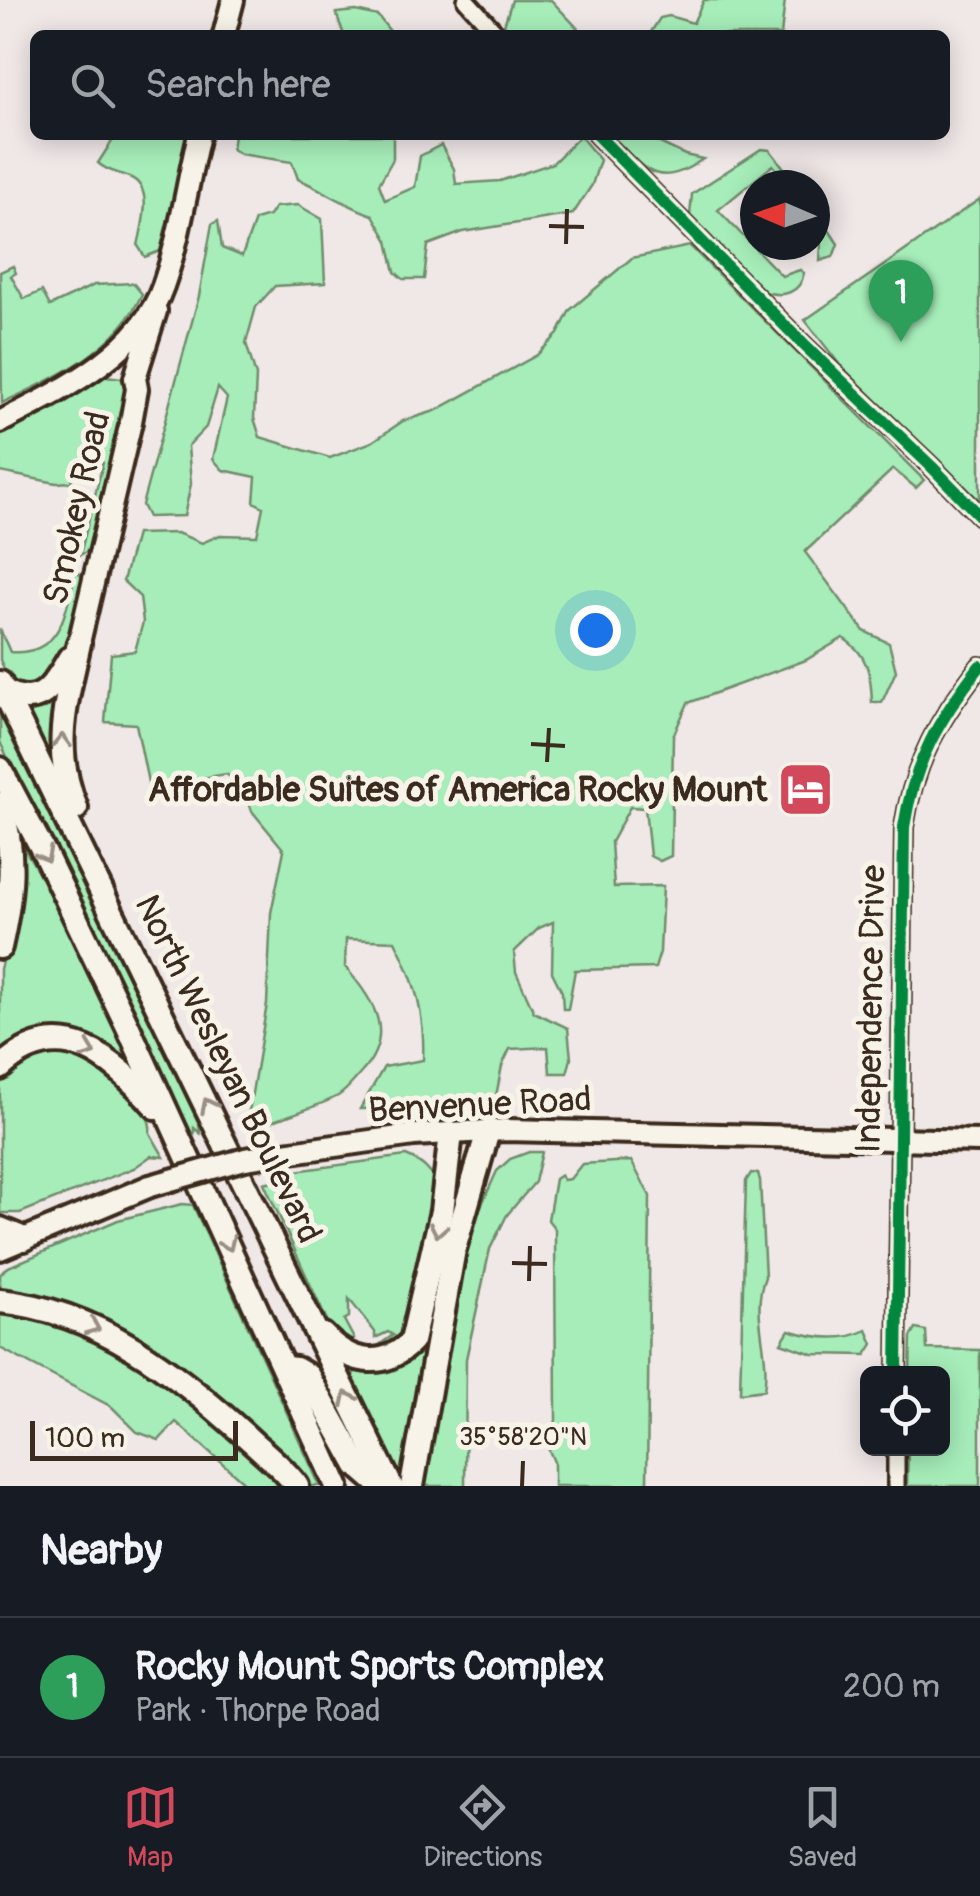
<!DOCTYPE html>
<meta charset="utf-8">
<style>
body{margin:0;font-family:Pangolin,sans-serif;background:#20242c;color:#f1f3f6}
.controls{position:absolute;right:30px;bottom:30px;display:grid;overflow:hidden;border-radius:15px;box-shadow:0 5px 25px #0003}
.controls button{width:90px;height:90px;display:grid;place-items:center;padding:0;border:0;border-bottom:2px solid #363941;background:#171b24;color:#f1f3f6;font:50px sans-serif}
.compass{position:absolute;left:740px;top:170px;width:90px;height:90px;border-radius:50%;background:#171b24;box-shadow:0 5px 25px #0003;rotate:272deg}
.scale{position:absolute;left:30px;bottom:25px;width:208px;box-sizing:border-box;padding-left:10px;border:5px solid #3b2a1e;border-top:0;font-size:28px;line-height:35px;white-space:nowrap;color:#3b2a1e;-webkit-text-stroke:8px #f7f3e8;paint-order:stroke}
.you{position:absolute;left:595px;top:630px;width:35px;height:35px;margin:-25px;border:8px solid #fff;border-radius:50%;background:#1a73e8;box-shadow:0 0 0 15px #1a73e833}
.badge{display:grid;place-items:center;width:65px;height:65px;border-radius:50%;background:#d1495b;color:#fff;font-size:32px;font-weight:700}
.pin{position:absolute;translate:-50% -82px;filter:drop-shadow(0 2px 5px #0008)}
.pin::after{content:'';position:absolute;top:52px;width:35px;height:30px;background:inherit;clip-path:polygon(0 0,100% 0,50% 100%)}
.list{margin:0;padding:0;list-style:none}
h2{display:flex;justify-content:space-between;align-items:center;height:130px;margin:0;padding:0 40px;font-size:42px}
h2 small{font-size:32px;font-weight:400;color:#9ea1a6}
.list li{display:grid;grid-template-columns:65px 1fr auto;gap:30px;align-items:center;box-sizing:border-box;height:140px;padding:0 40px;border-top:2px solid #363941}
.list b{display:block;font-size:38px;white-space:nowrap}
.list p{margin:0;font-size:32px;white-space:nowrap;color:#9ea1a6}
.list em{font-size:32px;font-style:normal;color:#9ea1a6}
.icon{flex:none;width:55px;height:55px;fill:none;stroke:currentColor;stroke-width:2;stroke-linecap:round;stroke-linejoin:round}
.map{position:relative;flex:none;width:980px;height:1486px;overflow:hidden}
.search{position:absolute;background:#171b24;box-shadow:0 5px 25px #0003;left:30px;right:30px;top:30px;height:110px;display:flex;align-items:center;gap:25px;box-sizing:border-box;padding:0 35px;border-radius:15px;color:#9ea1a6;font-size:38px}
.sheet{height:270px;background:#171b24}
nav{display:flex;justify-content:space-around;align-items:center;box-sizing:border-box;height:140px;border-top:2px solid #363941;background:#171b24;font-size:28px;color:#9ea1a6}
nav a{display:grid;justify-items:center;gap:5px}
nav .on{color:#d1495b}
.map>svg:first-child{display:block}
.green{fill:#a6edb9;stroke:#708c6c;stroke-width:2.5}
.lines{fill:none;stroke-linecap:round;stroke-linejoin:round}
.minor-casing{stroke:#3b2a1e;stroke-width:22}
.major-casing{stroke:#3b2a1e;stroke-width:28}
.highway-casing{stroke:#3b2a1e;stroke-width:30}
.minor{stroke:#f7f3e8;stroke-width:15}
.major{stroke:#f7f3e8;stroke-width:20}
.highway{stroke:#f7f3e8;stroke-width:22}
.major-bridge-casing{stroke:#3b2a1e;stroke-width:28;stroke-linecap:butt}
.major-bridge{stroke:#f7f3e8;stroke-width:20}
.cycleway-casing{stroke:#f7f3e8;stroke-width:19}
.cycleway{stroke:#00873e;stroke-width:12}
.oneway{stroke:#998e83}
.ticks{fill:none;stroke:#3b2a1e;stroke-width:4}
.labels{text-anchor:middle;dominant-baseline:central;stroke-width:10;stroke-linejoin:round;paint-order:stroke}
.street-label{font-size:35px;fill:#3b2a1e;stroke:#f7f3e8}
.poi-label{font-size:35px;font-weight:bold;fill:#3b2a1e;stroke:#f7f3e8;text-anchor:end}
.ticks-label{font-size:25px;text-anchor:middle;fill:#3b2a1e;stroke:#f7f3e8;stroke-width:10;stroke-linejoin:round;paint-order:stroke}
</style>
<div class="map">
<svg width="980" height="1486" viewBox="0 0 980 1486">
<rect width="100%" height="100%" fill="#f0e7e7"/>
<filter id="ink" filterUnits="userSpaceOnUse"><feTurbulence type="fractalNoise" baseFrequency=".01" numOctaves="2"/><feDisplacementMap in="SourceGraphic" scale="20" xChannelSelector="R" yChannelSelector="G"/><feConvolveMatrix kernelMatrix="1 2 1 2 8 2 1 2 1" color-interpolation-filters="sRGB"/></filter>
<g filter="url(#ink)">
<!-- green -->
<g class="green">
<polygon points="512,0 551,0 584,35 514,35 504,25"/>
<polygon points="704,0 785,0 781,35 649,35 660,18 669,16 693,23"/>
<polygon points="356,11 378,16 393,35 344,35 336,13"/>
<path d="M116,135h73l-29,116 -15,6 -7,-11c4,-21 17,-59 -9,-69 -12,-5 -21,-5 -31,-14z"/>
<path d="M234,135h159v24l-14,25 6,16 30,-13 5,-31 21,-11 13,24 2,15 44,-3 53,-18 27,-27 20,24 -8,25 -19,29 -110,18 -35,13 -4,34h-21l-8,-7 -7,-31 -15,-26c-27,-9 -49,-25 -75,-36l-6,-17 -52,-8 -8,-5z"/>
<path d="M611,135h32l42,20 18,4c-46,32 -59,11 -92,-24z"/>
<path d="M761,149l9,1 27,35h-8l-16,-20 -55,45 64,66 18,-6 4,3c-4,21 -21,24 -39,19l-75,-76 2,-22z"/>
<polygon points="980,199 980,501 840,365 805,320"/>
<path d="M298,205l24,14 3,64 -50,3 -19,21 -10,36 10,33 -2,42 6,19 70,21 42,-16 31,-21 32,-10 102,-56 21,-21 12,-24 62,-52 58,-12 234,234 -8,8 -23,-19 -88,83 59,79 25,12 7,28 -14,31h-10c-1,-28 -4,-48 -29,-64l-37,22 -118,43 -15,33 -2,120 -11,5 -10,-5 -5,-48 -15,-1 -19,35 3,45 49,-1 -3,66 -5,16 -80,2 -7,39h-5l-1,-17 -10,-20 1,-50 -14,6 -25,24 2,20 18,40 34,16 3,31 -4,14h-17l-2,-26 -38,2 -8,17 -8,40 -134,3 24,-42 39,-7c2,-46 -7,-78 -28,-119l-49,-2 -1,28c31,35 51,69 15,107 -7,8 -14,17 -22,22 -23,12 -50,19 -73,28l-17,-7 19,-113 4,-91 13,-63 -32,-39 -9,-25 -17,-12 -77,13 -13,-63 -31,-2 6,-68 24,-3 8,-29 -3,-25 -17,-16 13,-47 41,-1 25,10 18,-8 37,1 6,-29 -9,-5 2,-25 -33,-7 -10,-11 14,-61 -9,-10 -12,39 -18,19 3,38 -7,32 -36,1 -6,-12 57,-209 13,-72 6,-3 4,27 20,8 13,-36 14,-4 6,-9z"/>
<polygon points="815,208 838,244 833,257 820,261 822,231 815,222"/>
<path d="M13,266l3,7 -5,3 13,23 18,-8 8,15 44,-21 39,-2 9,11c-27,58 -85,83 -140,109l-2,-131z"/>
<polygon points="106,376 121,378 129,393 91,549 80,555 103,463 85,458 74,468 71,482 56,483 0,472 0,435 56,408"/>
<path d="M76,571l5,4c3,22 -22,104 -47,110 -7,2 -17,-2 -24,-4l-10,-21v-31l10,23c53,4 55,-41 66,-81z"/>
<polygon points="62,687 58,781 23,707 45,709"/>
<polygon points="0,703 199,1124 200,1133 194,1128 194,1134 189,1132 0,742"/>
<path d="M19,840l27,44 94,189c-51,-41 -79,-56 -140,-20v-84l9,-33z"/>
<path d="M53,1052c8,1 17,1 24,3 24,7 78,52 73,78l14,24 -13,-1 -17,12 -114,45h-20v-131c14,-18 31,-24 53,-30z"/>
<polygon points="529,1152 542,1152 535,1182 507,1215 490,1249 466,1359 465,1486 420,1486 464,1244 497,1171 510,1159"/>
<path d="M406,1156c17,7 25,14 32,32l-34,146 -11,10 -21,6 21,-15 -5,-3 -13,6v-6l-26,-33v18l-5,3 10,19 -9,4 -18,-22 -63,-138 31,-7v-5z"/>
<polygon points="631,1161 650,1196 647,1486 554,1486 554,1462 548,1448 556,1420 555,1229 548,1220 555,1179 561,1175 563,1180 570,1179 582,1164"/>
<path d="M751,1173l7,1 2,6 5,97c-15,38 6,74 -1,113l-24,3 6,-212z"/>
<polygon points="182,1204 193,1205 320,1486 304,1486 86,1314 28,1294 0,1290 0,1275 6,1268 118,1220"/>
<polygon points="0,1308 83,1328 168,1379 284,1486 248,1486 176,1422 159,1440 137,1432 112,1407 0,1348"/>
<polygon points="916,1329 926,1331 927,1349 980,1350 980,1486 907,1486 908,1449 942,1448 942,1374 910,1373 911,1337"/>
<path d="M789,1330c25,8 54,12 78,0l6,14 -7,11 -53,-1 -32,-11z"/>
<path d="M427,1334l-7,55 -20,96 -49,-99v-8l7,-11c28,8 59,-4 69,-33z"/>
</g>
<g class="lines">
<defs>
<g id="minor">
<polyline points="466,0 498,35"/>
<polyline points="597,135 804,345 931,466 980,516"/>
<path d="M897,1374l7,-547c10,-66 35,-108 76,-161"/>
<polyline points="896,1486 896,1448"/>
</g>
<g id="major">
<polyline points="224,35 233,0"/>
<path d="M0,422c60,-31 139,-67 163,-136 17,-48 24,-102 36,-151"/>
<polyline points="79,643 131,422 137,389 135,378 156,311"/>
<polyline points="284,1153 414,1135 506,1130 980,1141"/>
<polyline points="0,1249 150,1186"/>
</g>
<g id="highway">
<polyline points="0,683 391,1486"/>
<path d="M4,691c35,19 48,-3 65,-32"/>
<polyline points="0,769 45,854 128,1027 337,1486"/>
<path d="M0,804c17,48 11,95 0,143"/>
<path d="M76,808c-25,-61 -10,-104 3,-165"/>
<path d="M0,1068c61,-57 114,-9 156,39"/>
<polyline points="0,1229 24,1239"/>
<path d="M0,1301c98,10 177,72 247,136 17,16 36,30 50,49"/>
<path d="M323,1335c26,28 60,36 89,6l30,-130 9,-78"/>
<polyline points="285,1368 296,1369 308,1376 358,1466 381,1486"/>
<polyline points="412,1486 454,1249 488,1131"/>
</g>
</defs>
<!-- minor casing -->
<use href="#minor" class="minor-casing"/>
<!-- major casing -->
<use href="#major" class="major-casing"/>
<!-- highway casing -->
<use href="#highway" class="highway-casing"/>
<!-- minor -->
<use href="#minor" class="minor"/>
<!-- major -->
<use href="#major" class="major"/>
<!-- highway -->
<use href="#highway" class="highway"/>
<defs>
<polyline id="major-bridge" points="150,1186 245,1159 284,1153"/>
</defs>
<!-- major-bridge casing -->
<use href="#major-bridge" class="major-bridge-casing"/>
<!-- major-bridge -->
<use href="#major-bridge" class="major-bridge"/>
<defs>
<g id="cycleway">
<polyline points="597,135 804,345 931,466 980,516"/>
<path d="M897,1374l7,-547c10,-66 35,-108 76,-161"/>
</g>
</defs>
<!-- cycleway casing -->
<use href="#cycleway" class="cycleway-casing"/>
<!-- cycleway -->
<use href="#cycleway" class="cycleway"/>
</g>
<!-- one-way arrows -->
<defs><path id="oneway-chevron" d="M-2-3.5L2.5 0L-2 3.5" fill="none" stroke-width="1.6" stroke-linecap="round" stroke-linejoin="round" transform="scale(2.5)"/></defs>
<g class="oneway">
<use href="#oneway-chevron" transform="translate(62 741) rotate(-89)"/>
<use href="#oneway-chevron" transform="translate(45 855) rotate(63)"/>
<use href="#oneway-chevron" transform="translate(89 1051) rotate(21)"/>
<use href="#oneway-chevron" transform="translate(208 1105) rotate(-116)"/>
<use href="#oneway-chevron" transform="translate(438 1230) rotate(101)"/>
<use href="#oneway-chevron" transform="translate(228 1244) rotate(65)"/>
<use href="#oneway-chevron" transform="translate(93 1327) rotate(23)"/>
<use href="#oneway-chevron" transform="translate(348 1398) rotate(-116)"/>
</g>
</g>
<!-- ticks -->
<path class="ticks" d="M549,226l35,1M566,244l1,-35M531,744l34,2M547,762l2,-34M512,1263l35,1M529,1281l1,-35M522,1486l1,-25"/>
<!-- icons -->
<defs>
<symbol id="hotel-square" viewBox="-11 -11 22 22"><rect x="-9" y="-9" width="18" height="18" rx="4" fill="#d1495b" stroke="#f7f3e8"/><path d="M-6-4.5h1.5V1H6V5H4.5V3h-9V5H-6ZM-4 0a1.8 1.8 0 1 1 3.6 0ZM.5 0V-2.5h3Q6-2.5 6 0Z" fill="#fff"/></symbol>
</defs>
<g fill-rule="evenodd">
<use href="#hotel-square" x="774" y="758" width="63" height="63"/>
</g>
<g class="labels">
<!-- street labels -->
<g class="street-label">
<text transform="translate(77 508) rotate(-77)">Smokey Road</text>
<text transform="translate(871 1009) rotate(-89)">Independence Drive</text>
<text transform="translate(228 1069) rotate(64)">North Wesleyan Boulevard</text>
<text transform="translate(480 1105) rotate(-3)">Benvenue Road</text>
</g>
<!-- poi labels -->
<g class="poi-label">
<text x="767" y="790">Affordable Suites of America Rocky Mount</text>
</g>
</g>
<g class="ticks-label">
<text x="523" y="1445">35°58'20"N</text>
</g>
</svg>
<div class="controls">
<button><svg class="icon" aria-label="locate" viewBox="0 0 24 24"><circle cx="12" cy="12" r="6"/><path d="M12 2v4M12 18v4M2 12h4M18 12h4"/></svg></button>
</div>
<svg class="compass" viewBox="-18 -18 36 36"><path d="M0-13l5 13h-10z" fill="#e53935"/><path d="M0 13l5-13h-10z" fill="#9ea1a6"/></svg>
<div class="scale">100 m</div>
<div class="you"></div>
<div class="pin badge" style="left:901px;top:342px;background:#2e9e5b">1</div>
<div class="search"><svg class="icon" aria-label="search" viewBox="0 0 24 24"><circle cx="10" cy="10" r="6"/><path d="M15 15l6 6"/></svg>Search here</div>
</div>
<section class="sheet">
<h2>Nearby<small></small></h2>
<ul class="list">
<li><span class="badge" style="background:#2e9e5b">1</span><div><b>Rocky Mount Sports Complex</b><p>Park · Thorpe Road</p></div><em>200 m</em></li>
</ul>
</section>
<nav>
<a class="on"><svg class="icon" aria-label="map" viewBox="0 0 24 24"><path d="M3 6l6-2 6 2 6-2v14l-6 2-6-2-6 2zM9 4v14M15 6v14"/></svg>Map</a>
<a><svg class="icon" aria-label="directions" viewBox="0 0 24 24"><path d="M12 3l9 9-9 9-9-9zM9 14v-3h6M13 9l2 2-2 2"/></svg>Directions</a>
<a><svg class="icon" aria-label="saved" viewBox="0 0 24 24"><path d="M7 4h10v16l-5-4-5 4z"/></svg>Saved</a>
</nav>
